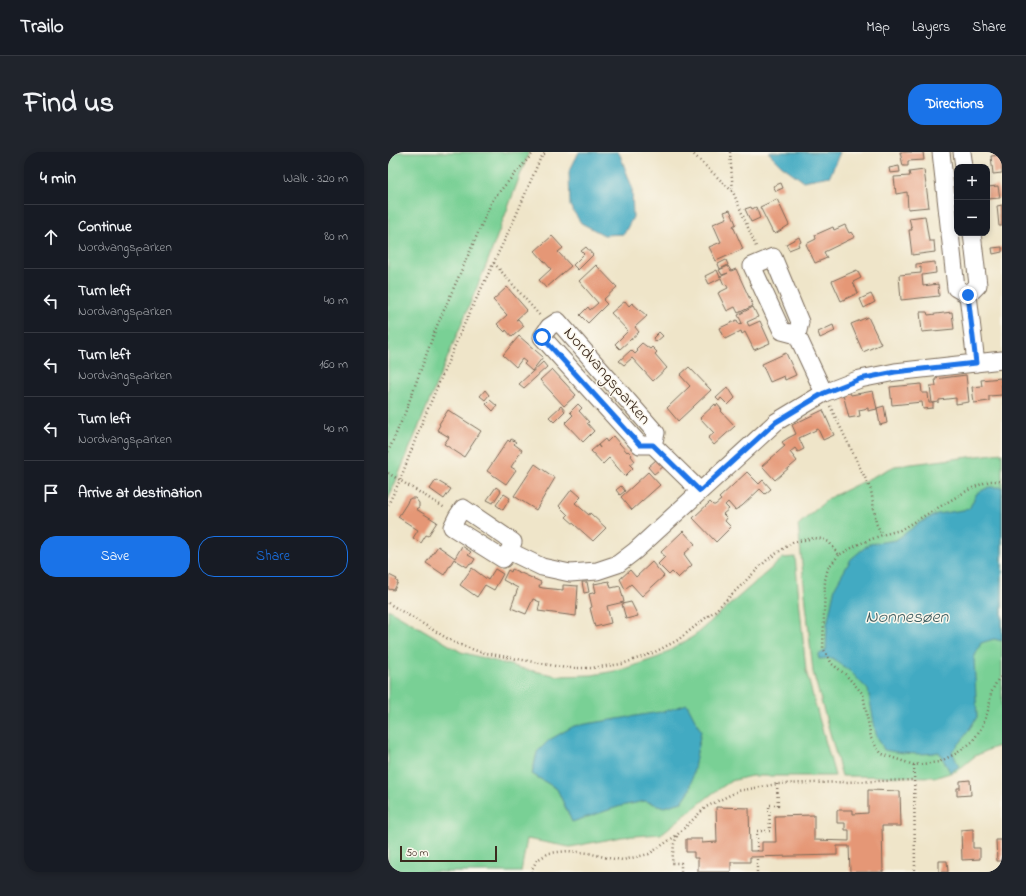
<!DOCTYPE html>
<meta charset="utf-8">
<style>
body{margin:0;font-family:"Indie Flower",sans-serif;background:#20242c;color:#f1f3f6}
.controls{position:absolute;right:12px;top:12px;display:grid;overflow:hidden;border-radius:8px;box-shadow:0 2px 6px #0003}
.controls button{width:36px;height:36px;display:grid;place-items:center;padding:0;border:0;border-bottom:1px solid #363941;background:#171b24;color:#f1f3f6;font:20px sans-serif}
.scale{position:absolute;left:12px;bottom:10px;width:97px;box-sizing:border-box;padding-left:4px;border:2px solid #3b2a1e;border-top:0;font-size:11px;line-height:14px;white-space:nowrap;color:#3b2a1e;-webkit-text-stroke:3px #fbf7ec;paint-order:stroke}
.stop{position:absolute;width:12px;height:12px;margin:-9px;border:3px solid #1a73e8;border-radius:50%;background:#fff}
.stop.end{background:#1a73e8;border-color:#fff;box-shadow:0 1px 4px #0008}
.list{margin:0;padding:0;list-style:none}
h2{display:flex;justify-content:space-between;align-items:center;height:52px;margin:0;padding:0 16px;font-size:17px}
h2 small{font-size:13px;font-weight:400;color:#9ea1a6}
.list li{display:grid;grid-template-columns:26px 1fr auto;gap:12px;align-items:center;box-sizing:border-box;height:64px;padding:0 16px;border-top:1px solid #363941}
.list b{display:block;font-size:15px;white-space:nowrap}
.list p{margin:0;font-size:13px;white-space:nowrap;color:#9ea1a6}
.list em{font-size:13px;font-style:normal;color:#9ea1a6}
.actions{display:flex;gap:8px;padding:12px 16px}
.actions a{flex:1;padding:9px 0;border:1px solid #1a73e8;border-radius:16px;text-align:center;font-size:14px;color:#1a73e8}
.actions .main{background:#1a73e8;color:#fff}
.icon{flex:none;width:22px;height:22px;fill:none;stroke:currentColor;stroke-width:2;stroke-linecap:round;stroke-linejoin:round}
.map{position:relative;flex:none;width:614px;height:720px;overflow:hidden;border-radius:16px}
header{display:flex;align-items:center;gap:24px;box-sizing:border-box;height:56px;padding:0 20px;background:#171b24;border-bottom:1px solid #363941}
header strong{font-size:19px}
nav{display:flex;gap:22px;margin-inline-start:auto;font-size:14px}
.intro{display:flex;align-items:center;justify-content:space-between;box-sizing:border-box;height:96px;padding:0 24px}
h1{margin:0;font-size:28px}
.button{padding:10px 18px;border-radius:16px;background:#1a73e8;color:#fff;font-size:14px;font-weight:700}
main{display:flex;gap:24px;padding:0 24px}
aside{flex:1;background:#171b24;border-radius:16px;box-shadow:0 2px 6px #0003}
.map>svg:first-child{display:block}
.green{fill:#79d095;stroke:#5a7d5a}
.water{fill:#42aac2;stroke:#3e6a70}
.building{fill:#e59776}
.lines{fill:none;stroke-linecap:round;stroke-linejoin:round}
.minor-casing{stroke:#7a6b5a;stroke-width:19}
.path{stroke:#7a6b5a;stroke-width:2.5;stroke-dasharray:1 3;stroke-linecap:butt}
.minor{stroke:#fff;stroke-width:17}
.route{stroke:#1a73e8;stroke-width:5}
.labels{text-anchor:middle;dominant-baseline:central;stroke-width:3;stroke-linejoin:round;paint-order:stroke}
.street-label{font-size:17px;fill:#3b2a1e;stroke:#fbf7ec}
.water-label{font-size:18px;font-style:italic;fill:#3e5d60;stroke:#fbf7ec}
</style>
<header>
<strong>Trailo</strong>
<nav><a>Map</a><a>Layers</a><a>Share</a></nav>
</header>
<div class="intro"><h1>Find us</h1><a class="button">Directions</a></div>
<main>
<aside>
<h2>4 min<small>Walk · 320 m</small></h2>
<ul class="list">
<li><svg class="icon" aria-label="ahead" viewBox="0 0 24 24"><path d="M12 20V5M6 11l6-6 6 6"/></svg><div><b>Continue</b><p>Nordvangsparken</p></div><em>80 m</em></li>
<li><svg class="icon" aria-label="left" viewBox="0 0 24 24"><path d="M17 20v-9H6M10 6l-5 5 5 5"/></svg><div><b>Turn left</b><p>Nordvangsparken</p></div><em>40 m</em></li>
<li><svg class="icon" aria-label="left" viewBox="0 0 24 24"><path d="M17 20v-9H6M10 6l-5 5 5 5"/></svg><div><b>Turn left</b><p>Nordvangsparken</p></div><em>160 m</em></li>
<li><svg class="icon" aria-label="left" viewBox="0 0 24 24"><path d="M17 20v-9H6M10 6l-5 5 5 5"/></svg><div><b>Turn left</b><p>Nordvangsparken</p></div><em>40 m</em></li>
<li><svg class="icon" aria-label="arrive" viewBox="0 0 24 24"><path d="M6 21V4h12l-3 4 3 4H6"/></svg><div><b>Arrive at destination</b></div></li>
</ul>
<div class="actions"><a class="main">Save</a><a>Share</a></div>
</aside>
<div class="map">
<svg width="614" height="720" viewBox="0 0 614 720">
<rect width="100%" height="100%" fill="#fbf7ec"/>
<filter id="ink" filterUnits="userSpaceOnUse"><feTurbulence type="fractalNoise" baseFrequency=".025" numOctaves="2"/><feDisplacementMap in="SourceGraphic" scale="8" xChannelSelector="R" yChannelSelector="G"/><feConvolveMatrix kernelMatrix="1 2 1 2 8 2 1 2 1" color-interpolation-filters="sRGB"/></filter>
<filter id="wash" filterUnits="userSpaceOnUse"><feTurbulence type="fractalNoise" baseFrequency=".012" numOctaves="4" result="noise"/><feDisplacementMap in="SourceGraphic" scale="16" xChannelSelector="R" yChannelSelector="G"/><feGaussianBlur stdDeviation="0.9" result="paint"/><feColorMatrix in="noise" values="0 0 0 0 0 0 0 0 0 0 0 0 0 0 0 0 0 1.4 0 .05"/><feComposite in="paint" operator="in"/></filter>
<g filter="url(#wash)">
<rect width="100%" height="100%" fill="#efe5c9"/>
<!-- green -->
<g class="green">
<polygon points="0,0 141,0 99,111 0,348"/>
<polygon points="614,301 614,594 607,595 587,604 569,619 549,625 454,624 425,520 410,373 441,346 507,314"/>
<polygon points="407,405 418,519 447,624 363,624 343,629 325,641 273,682 233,685 182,695 139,687 133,720 0,720 0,457 73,500 140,518 171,524 204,523 233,518 271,505 306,484 395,406"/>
</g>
<!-- water -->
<g class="water">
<polygon points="191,0 230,0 232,3 244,35 245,65 236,82 216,83 193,71 182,54 181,20"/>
<polygon points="380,0 452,0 442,24 415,29 393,13"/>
<path d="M601,335h13v154l-8,-2 -13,4 -7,15 3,59 -16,25 -9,9 7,16 -9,5 -11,-20c-17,4 -39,1 -55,-2l-8,-16 -8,-44 -17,-18 -19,-14 -13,1 -1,-4 8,-5 1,-26 8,-37 16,-28 18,-15 27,-4 23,-17 18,-9 32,-5 8,-16z"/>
<polygon points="299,552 313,579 302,638 294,650 276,655 257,649 233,654 184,670 169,637 144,622 149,600 161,588 186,574 278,559"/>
</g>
<g id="blocks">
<!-- building -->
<g class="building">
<polygon points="512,0 535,0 536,8 520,9 520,14 515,14"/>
<polygon points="614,3 614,21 605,22 603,4"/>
<polygon points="511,14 512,20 502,21 501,16"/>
<polygon points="536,18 541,55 520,57 519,40 508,42 506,25 522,24 521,20"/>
<polygon points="393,31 395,36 388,39 385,34"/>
<polygon points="610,34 612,46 599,47 599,35"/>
<polygon points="389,47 401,73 387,82 386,80 385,81 372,55"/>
<polygon points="614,53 614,74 611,74 609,54"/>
<polygon points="363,55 364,57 368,55 372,66 363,70 357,57"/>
<polygon points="342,58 348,72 345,74 355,97 328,109 321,95 333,90 325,72 339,66 336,60"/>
<polygon points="537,64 541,89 546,89 547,100 524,103 521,78 524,78 521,66"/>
<polygon points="457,73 461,81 464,80 467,85 436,100 439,106 427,111 418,92 428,87 427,83 445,75 446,78"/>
<polygon points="164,84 175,96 170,100 183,114 158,136 151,128 163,117 147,99"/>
<polygon points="411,85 413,90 410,92 411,94 401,98 398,92"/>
<polygon points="198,95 205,103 190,118 185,113 196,102 193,99"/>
<polygon points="614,95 614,100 605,102 604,96"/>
<polygon points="338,108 340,113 332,117 330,112"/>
<polygon points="547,110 548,121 534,123 535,134 550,132 551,144 513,148 511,123 533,121 533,115 528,116 528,112"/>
<polygon points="208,113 229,135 215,148 219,152 200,171 192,163 200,155 202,158 210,151 191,129"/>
<polygon points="340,114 343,119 348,117 365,154 350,161 347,155 339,159 330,141 340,136 338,132 336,133 333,126 321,132 317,124 329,118 332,125 340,121 334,123 331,118"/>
<polygon points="469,118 473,126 465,130 470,141 453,149 444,129"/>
<polygon points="119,135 139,158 128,168 130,167 136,174 124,185 118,178 117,180 109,172 119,163 105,148"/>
<polygon points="483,142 487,150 476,156 472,147"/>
<polygon points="237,149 241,154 244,151 259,164 247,175 251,180 232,197 227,192 240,179 223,161"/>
<polygon points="365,155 370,165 359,170 361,174 372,169 382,191 366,198 357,180 354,182 353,179 337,187 332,176 349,168 351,172 354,171 350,163"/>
<polygon points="532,160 539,160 540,163 564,160 566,177 534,180"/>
<polygon points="480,165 493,192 475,200 463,172"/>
<polygon points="445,173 447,179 432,186 430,180"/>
<polygon points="271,180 275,184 268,190 265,186"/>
<polygon points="131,184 155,205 144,219 136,212 138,210 134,207 128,215 115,203"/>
<polygon points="254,191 262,197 264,195 269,200 267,202 279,216 265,229 244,206 236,213 231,209 243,198 247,202 250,199 248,197"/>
<polygon points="398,201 408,223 397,228 396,224 382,230 374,212"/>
<polygon points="155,210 159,215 136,236 131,232"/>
<polygon points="301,215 323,238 290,269 279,256 302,234 292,223"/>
<polygon points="164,217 188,243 176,254 152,228"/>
<polygon points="578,223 581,250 568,252 568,246 551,248 551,250 544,251 542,234 548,234 547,227"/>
<polygon points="613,226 614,243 601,244 601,249 586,251 584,235 594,234 593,228"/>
<polygon points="533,232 534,241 540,241 541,251 545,251 545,256 535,257 534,250 504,253 502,235"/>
<polygon points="340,235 347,246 340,253 333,246 331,249 328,246"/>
<polygon points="97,238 101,243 97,248 92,244"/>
<polygon points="485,239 489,257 480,259 480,256 471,258 472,264 461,266 455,242 462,241 463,243"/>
<polygon points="102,248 109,254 105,259 98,252"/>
<polygon points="190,252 194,256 191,259 201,270 199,271 206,279 195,290 177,271 185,263 182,260"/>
<polygon points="327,252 328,254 329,252 334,258 333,259 347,274 326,293 320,286 326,281 312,266"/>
<polygon points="173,254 177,259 166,270 161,265"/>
<polygon points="496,254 499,271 492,273 489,256"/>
<polygon points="60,258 93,279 76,305 56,292 61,285 49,278 52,273 51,272"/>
<polygon points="435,258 446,283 435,288 430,277 411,286 416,297 410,300 407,296 402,300 409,309 387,328 374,314 397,294 394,290 400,286 408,282 404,273"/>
<polygon points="225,284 239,300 240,299 244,303 243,304 247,309 242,313 245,316 237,324 221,306 215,312 203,299 210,293 212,296 210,293 217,287 219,290"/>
<polygon points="123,287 128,290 126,292 134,298 123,315 128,318 118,332 99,319 120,288 122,290"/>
<polygon points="269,307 275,315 266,322 260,315"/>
<polygon points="147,312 167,326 148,358 126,344"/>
<polygon points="260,320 272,333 244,358 233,345"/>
<polygon points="359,320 371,332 375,328 383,337 377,342 372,337 354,354 347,358 340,350 337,353 341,357 335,362 339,366 337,369 343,375 328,390 305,366 322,350 325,353 327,353 333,348 331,346"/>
<polygon points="48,328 63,337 56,347 42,337"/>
<polygon points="233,334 237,339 232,343 228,338"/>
<polygon points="108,335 113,339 105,351 99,348"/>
<polygon points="184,337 193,345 187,351 201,363 202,361 218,376 205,389 178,365 180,363 171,354"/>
<polygon points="116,342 122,346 115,358 108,353"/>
<polygon points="23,346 27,346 31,351 31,355 28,357 49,370 40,384 38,383 33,391 25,386 30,378 10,365 19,351 20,348"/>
<polygon points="295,379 307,392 296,402 304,413 290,426 284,420 281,423 270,412 277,405 273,400"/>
<polygon points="50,394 67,406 74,394 83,400 80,403 87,407 84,412 82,411 79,415 66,407 56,423 38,411"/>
<polygon points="264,410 276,424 254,444 243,432 237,437 232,427 242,418 248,425"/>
<polygon points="84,416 100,428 107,417 115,422 106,438 97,433 89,445 72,433"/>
<polygon points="124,417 153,430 151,435 155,436 175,438 175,433 190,434 188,464 150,459 152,450 145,447 138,462 123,456 130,436 115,428 120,418 123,420"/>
<polygon points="1,423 9,427 8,429 10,430 6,438 0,437"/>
<polygon points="221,429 223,436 232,434 236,450 219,454 223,471 207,475 202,456 204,455 201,442 208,440 206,432"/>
<polygon points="194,430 199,430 201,440 196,441"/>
<polygon points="243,450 250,464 238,467 234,452"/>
<polygon points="582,628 583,643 569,644 569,636 572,636 572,629"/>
<polygon points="480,638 512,639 513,674 494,674 495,720 462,720 461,694 449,694 449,703 362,705 362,710 343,710 343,720 310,720 310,706 306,706 306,700 298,700 298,687 314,687 314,691 329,690 328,655 361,656 362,699 374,699 374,690 388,690 387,664 426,663 426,688 461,689 461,678 457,678 457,671 449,671 449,658 465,658 465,662 480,661"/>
<polygon points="585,677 585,696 592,696 592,707 574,708 573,678"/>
<polygon points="608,688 614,688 614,709 609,709"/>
<polygon points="551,709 559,709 560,720 551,720"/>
</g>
</g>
</g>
<g filter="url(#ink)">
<use href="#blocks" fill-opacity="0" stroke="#7a6b5a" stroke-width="1"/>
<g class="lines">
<defs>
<g id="minor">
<polyline points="553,0 568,136 580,143"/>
<polyline points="574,0 576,15"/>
<polyline points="580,143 588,211"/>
<polyline points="580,143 590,133 584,81"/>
<polyline points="409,183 394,179 364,114 385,105 412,170 409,183 436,241"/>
<polyline points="265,293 252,293 154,185 161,175 170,169 268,281 265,293 312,339"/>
<polygon points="75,356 125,390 121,399 115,407 64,375 69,365"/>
<polyline points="121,399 154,415 182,421 209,419 230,412 247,399 388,270 436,241 472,227 507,220 614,208"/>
</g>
</defs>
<!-- minor casing -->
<use href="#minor" class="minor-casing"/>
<!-- path -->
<g class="path">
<polyline points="303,0 345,40 369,97"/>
<polyline points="342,0 345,40"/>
<polyline points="106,111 153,165"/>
<polyline points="442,254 483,338 488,371 494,383"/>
<polyline points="0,300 17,261 48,176 105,47 146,0"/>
<polyline points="0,321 57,356"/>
<polyline points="0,353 12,328 33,273 74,177 127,66 152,7 158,0"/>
<polyline points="451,403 440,416 437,428 435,496 444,512 457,522 475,542 483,586 489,596 494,602 526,613 551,610 569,601 584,590 594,575 601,556 603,541 610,527 614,524"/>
<polyline points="0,451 67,491 92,500 178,516 202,516 234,512 265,501 290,488 329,457 379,408 405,390 426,386 434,387 441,390 451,403 471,392 494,383 512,378 582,337 596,331 602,329 614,329"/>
<polyline points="526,613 527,720"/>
<polyline points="289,684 286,692 284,711 293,711 293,720"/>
<polyline points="369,699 369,679 382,679 381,653 390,653 389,632"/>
<polyline points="144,720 144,717 149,708 161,701 180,699 200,701 220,706 235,708 261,702 289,683 318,655 350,639 389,632 526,628"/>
<polyline points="369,720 369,705"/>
</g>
<!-- minor -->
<use href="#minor" class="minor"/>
</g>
</g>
<g class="lines" filter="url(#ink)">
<!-- route -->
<polyline class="route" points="154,185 252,293 265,293 312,339 388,270 436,241 472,227 507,220 588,211 580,143"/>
</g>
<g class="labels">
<!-- street labels -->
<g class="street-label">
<text transform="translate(219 224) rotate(49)">Nordvangsparken</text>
</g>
<!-- water labels -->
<g class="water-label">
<text x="519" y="466">Nonnesøen</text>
</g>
</g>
</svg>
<div class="controls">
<button>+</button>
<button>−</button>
</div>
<div class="scale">50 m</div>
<div class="stop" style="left:154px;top:185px"></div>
<div class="stop end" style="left:580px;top:143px"></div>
</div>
</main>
